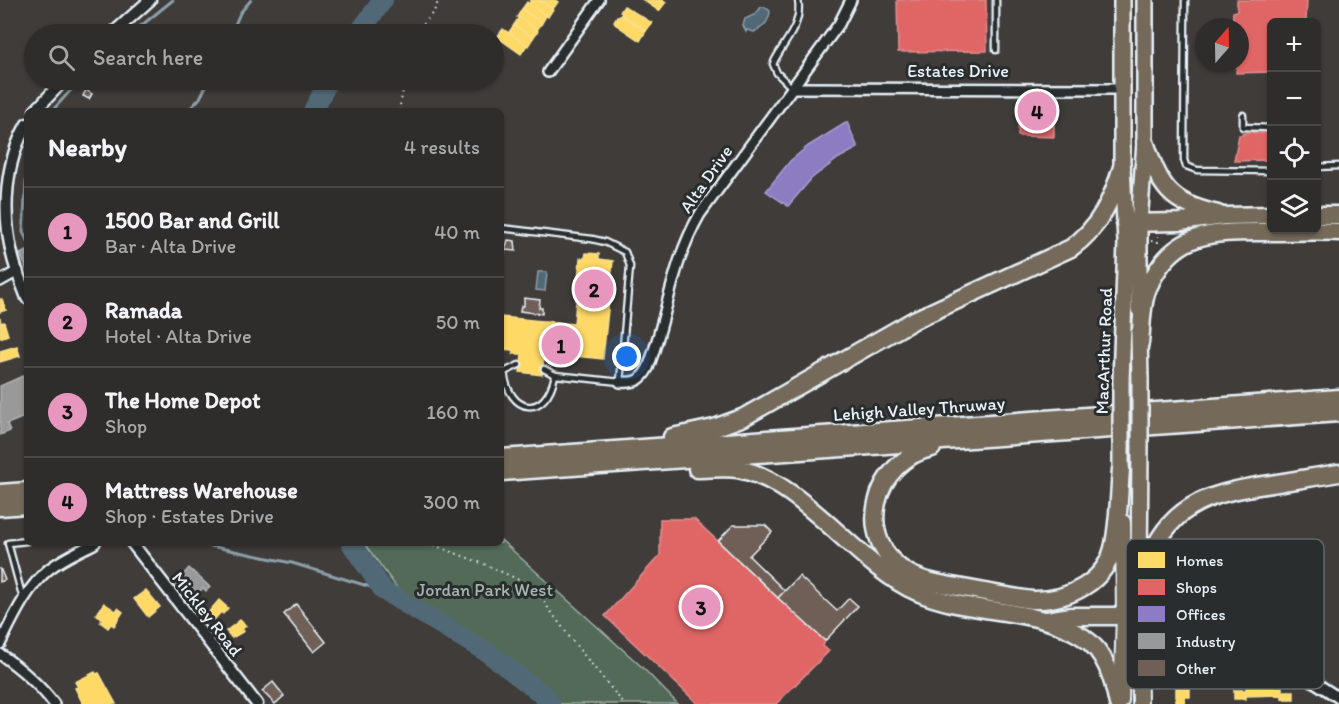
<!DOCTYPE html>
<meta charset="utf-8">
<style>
body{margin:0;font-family:Itim,sans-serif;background:#3b3938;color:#f1f3f6}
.controls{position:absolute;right:18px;top:18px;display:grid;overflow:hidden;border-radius:9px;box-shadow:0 2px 4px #0004}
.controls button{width:54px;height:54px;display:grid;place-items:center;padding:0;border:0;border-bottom:2px solid #4a4948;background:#2f2d2c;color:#f1f3f6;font:30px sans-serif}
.compass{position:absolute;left:1195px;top:18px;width:54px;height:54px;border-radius:50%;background:#2f2d2c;box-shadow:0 2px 4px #0004;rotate:20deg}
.you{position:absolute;left:627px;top:357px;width:21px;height:21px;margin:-15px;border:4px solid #fff;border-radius:50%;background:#1a73e8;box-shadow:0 0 0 9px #1a73e833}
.badge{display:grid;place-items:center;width:39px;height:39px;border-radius:50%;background:#e797bd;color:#111;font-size:20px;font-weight:700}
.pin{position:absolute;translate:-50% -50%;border:3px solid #fff;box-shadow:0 2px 6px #0006}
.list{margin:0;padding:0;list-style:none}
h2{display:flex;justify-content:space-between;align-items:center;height:78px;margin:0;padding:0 24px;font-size:26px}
h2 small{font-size:20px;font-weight:400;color:#a7a8a9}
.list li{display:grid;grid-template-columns:39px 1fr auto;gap:18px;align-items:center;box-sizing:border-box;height:90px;padding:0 24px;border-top:2px solid #4a4948}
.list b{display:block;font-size:22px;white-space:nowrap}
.list p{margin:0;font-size:20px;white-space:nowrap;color:#a7a8a9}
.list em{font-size:20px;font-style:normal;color:#a7a8a9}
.icon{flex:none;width:33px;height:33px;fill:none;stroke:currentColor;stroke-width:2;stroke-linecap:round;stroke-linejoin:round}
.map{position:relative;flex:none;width:1339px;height:704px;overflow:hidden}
.search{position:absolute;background:#2f2d2c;box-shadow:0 2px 4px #0004;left:24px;top:24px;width:480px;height:66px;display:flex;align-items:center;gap:15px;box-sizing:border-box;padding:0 21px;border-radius:33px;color:#a7a8a9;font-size:22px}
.panel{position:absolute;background:#2f2d2c;box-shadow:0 2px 4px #0004;left:24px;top:108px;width:480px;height:438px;border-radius:9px}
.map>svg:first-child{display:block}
.green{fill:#536b58;stroke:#9eaea8;stroke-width:1.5}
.water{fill:#516976;stroke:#8d9faa;stroke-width:1.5}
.homes{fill:#ffd966;stroke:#f8e092;stroke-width:1.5}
.shops{fill:#e06666;stroke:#e29092;stroke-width:1.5}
.offices{fill:#8e7cc3;stroke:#a99fd3;stroke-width:1.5}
.industry{fill:#999;stroke:#b1b3b6;stroke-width:1.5}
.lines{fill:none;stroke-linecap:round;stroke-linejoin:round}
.stream{stroke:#8d9faa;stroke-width:3}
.river{stroke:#516976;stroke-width:20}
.building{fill:#6f5f56;stroke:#e8f1f8;stroke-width:1.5}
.service-casing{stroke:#e8f1f8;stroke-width:9}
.minor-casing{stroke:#e8f1f8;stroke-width:14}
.tertiary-casing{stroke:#e8f1f8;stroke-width:15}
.primary-casing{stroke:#e8f1f8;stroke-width:18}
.trunk-casing{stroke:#e8f1f8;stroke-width:20}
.motorway-casing{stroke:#e8f1f8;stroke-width:21}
.path{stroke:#e8f1f8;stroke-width:2;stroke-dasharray:1.5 4.5;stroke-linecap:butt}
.service{stroke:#2a2d2e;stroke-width:4.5}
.minor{stroke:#2a2d2e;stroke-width:9}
.tertiary{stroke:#2a2d2e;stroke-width:10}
.primary{stroke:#746a5a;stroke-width:14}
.trunk{stroke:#746a5a;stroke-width:15}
.motorway{stroke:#746a5a;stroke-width:16}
.trunk-bridge-casing{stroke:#e8f1f8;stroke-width:20;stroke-linecap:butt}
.trunk-bridge{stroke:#746a5a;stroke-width:15}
.labels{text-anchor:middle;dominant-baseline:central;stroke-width:6;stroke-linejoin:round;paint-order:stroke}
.street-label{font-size:18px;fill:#e8f1f8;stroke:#2a2d2e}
.park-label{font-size:18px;fill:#a5b5b0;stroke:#2a2d2e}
.key{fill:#2a2d2e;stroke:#63686b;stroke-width:1.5}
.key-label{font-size:16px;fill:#e8f1f8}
</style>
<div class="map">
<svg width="1339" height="704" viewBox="0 0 1339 704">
<rect width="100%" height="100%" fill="#3f3c3a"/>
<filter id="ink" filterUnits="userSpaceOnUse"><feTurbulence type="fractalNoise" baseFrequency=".0167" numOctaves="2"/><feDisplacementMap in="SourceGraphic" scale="12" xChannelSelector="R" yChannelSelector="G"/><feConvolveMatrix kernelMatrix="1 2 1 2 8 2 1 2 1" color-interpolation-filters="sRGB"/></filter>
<g filter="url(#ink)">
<!-- green -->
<polygon class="green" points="501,540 641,666 678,704 557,704 547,692 504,658 428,611 397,588 364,543 501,543"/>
<!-- water -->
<g class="water">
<path d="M761,7h3l6,4c-1,11 -6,16 -16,21l-7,-2 -1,2 -3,-7 2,-6 11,-5z"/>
<polygon points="538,272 547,272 545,291 536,290"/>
</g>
<!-- homes -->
<g class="homes">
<polygon points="531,0 539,0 553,9 548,17 529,4"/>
<polygon points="539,0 555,0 558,2 553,9"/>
<polygon points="643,0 663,0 666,2 659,11"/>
<polygon points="527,2 546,16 542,23 522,9"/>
<polygon points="624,6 652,23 646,31 621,15 622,13 620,12"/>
<polygon points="522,9 542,23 537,30 517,17"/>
<polygon points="621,15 646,31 640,41 615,24 614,21 617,16 619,17"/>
<polygon points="519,17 538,31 533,38 514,25"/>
<polygon points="514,25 533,38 528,46 509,32"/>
<polygon points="503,29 527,45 521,54 497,37"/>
<polygon points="501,245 501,250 505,250 501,287"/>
<polygon points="586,253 599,254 599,259 613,261 603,359 553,354 553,358 544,357 542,375 520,372 522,354 513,354 513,350 501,349 501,317 574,324 580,258 585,258"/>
<polygon points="0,299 2,299 6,310 0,312"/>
<polygon points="0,318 1,323 4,322 8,335 0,338"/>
<polygon points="17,346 20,356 0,362 0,351"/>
<polygon points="146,590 160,607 148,617 134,599"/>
<polygon points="219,600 228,608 223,614 221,612 214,620 207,614"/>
<polygon points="104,603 116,611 118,608 123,612 114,626 111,624 108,628 100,622 103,619 96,614"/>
<polygon points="240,620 246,626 242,629 244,631 232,638 226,631"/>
<polygon points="95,672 96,674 99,673 116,704 83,704 75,688 78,687 75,682"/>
<polygon points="1176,687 1190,687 1190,697 1185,697 1185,704 1176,704"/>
<polygon points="1246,687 1282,687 1282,691 1294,691 1294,699 1282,699 1282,695 1246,696 1246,699 1234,699 1234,690 1246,690"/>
</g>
<!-- shops -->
<g class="shops">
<polygon points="897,0 986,0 987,51 898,52"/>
<polygon points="1237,0 1307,0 1306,22 1272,22 1272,72 1236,73 1237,63 1240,63 1240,27 1232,27 1233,12 1237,11"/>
<polygon points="1019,101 1054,102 1054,137 1018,136"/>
<polygon points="1250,131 1253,131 1253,133 1272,133 1272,160 1234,161 1239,135 1243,135 1243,133 1249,133"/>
<polygon points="660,519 694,519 825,641 823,646 829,651 776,704 698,704 605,616 660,555"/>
</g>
<!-- offices -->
<polygon class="offices" points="847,122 858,148 839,158 812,178 788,206 766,191 790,161 808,146"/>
<!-- industry -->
<g class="industry">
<polygon points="27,251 27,270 20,254"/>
<polygon points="25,375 27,380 27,416 7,424 10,431 0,435 0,386"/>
<polygon points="189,568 210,587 206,591 203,588 193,599 175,584"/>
</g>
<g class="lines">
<!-- stream -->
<g class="stream">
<polyline points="131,34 173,0"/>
<polyline points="231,34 240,13 251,0"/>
<polyline points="52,111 80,80"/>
<polyline points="188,111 200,98 209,80"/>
<polyline points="27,166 23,232 27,240"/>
<polyline points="196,543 292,563 384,591"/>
</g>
<!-- river -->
<g class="river">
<polyline points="358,34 383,0"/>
<polyline points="313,111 329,80"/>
<polyline points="351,543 384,591 488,653 542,694 550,704"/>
</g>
</g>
<!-- building -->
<g class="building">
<polygon points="86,90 92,94 89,99 83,96"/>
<polygon points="508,240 515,241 516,251 505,250"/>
<polygon points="524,298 540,300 539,308 542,308 542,314 520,311 521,306 524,306"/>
<polygon points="733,525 765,525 772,532 749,556 785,591 778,598 718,541"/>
<polygon points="0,568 5,580 0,582"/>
<polygon points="799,576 837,611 849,598 858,606 825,641 778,598"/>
<polygon points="296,604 326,642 314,652 284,614"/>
<polygon points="273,682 284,696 275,704 262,691"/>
</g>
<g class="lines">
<defs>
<g id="service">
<polyline points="996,0 996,50"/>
<polyline points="1185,0 1184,160 1186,166 1197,170 1272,171"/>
<path d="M792,88l-15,-15 -4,-9c10,-22 30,-38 25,-64"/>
<polyline points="1243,115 1243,127 1272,128"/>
<polyline points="1316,167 1339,166"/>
<path d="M501,228l91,11 13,3 20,10 5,14 -10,116 -65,-7c-9,45 -46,39 -51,-3l-3,-1"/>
<polyline points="544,369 555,375"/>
<polyline points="504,372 519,365"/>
<polyline points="23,599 8,543 27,541"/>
</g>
<g id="minor">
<polyline points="548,72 599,0"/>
<polyline points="792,88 1122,89"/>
<polyline points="0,281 18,271"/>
<path d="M620,382c15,1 21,-1 28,-14 20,-53 23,-104 52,-154l139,-190 12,-24"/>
<path d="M0,644c13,-26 27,-57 49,-75 14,-11 31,-18 46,-26"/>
<path d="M0,654c20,14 39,30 54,50"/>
<polyline points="1140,664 1288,665 1339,698"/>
</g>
<g id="tertiary">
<polyline points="112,34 150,0"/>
<polyline points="35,111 64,80"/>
<path d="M27,124c-22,38 -25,88 -15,130 3,15 10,30 15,44"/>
<polyline points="132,543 257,704"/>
</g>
<g id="primary">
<polyline points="1139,616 1140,704"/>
<polyline points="1121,701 1124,616 1123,522"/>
</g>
<g id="trunk">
<polyline points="1139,309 1139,223 1145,142 1145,0"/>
<polyline points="1139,333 1140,380"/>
<polyline points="1121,381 1126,242 1122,167 1122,0"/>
<polyline points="1121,445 1121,469"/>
<polyline points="1139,586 1140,443"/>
</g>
<g id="motorway">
<path d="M1145,142c16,46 23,60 73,72"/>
<polyline points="1316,215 1339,215"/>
<polyline points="1125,223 1180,222 1224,216 1272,215"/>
<path d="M1140,343c2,-17 1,-39 8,-55 25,-59 68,-56 122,-56 23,0 46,-1 69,0"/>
<path d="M672,437l42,-9 30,-11 170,-97 157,-72c28,-20 41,-48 51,-81"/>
<path d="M932,448c-59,12 -80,93 -24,125 18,10 41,12 61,16 21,4 42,8 63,11 36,1 75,-18 82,-56 5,-25 5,-51 7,-75"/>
<polyline points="501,458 1339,398"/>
<path d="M697,469c13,0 28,-2 41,0 64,11 118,96 179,123 52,23 118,14 166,45 23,15 30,42 35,67"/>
<polyline points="501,472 1339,413"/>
<polyline points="0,493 27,491"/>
<polyline points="0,507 27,505"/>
<path d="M1047,620l24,-4h68c3,-19 4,-40 11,-58 22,-57 67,-66 121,-74 23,-4 45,-7 68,-11"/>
</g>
</defs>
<!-- service casing -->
<use href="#service" class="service-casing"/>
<!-- minor casing -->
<use href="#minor" class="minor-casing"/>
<!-- tertiary casing -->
<use href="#tertiary" class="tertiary-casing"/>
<!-- primary casing -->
<use href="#primary" class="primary-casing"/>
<!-- trunk casing -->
<use href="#trunk" class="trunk-casing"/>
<!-- motorway casing -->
<use href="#motorway" class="motorway-casing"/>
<!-- path -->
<g class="path">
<polyline points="416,34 434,11 439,0"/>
<polyline points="399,111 405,80"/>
<polyline points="1151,241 1158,242 1158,236"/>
<polyline points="428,543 484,564 524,582 538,594 571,639 624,704"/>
</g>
<!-- service -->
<use href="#service" class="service"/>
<!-- minor -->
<use href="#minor" class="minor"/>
<!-- tertiary -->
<use href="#tertiary" class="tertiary"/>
<!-- primary -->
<use href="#primary" class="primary"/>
<!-- trunk -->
<use href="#trunk" class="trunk"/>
<!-- motorway -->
<use href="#motorway" class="motorway"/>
<defs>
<g id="trunk-bridge">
<polyline points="1140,380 1140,443"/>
<polyline points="1121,445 1121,381"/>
</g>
</defs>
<!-- trunk-bridge casing -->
<use href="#trunk-bridge" class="trunk-bridge-casing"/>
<!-- trunk-bridge -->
<use href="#trunk-bridge" class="trunk-bridge"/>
</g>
</g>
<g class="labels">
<!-- street labels -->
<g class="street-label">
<text x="958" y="71">Estates Drive</text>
<text transform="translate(706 179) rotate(-55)">Alta Drive</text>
<text transform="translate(1104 351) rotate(-88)">MacArthur Road</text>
<text transform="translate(919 409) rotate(-4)">Lehigh Valley Thruway</text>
<text transform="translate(207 614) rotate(52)">Mickley Road</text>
</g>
<!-- park labels -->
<g class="park-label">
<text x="485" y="590">Jordan Park West</text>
</g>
</g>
<!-- legend -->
<rect x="1126" y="539" width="198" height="150" rx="9" class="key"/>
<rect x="1138" y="552" width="27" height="16" fill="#ffd966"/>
<rect x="1138" y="579" width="27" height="16" fill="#e06666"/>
<rect x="1138" y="606" width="27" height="16" fill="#8e7cc3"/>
<rect x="1138" y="633" width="27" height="16" fill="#999"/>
<rect x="1138" y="660" width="27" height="16" fill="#6f5f56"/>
<g class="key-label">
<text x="1176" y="566">Homes</text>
<text x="1176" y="593">Shops</text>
<text x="1176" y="620">Offices</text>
<text x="1176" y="647">Industry</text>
<text x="1176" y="674">Other</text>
</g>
</svg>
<div class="controls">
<button>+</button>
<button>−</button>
<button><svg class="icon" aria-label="locate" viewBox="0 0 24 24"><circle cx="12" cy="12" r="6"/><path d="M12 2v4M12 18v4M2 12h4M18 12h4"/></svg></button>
<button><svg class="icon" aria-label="layers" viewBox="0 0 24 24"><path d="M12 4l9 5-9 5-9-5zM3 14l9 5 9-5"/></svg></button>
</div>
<svg class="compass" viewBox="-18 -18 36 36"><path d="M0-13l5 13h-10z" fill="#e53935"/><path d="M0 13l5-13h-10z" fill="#a7a8a9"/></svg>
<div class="you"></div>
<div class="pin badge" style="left:561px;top:345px">1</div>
<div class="pin badge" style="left:594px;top:289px">2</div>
<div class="pin badge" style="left:701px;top:607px">3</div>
<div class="pin badge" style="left:1037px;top:111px">4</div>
<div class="search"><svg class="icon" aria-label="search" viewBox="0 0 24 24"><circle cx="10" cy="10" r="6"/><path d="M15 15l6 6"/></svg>Search here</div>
<section class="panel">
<h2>Nearby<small>4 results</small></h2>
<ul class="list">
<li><span class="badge">1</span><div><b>1500 Bar and Grill</b><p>Bar · Alta Drive</p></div><em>40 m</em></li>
<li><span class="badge">2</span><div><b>Ramada</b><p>Hotel · Alta Drive</p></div><em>50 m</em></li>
<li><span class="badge">3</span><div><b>The Home Depot</b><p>Shop</p></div><em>160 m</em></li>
<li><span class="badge">4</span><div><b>Mattress Warehouse</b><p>Shop · Estates Drive</p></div><em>300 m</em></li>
</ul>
</section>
</div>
